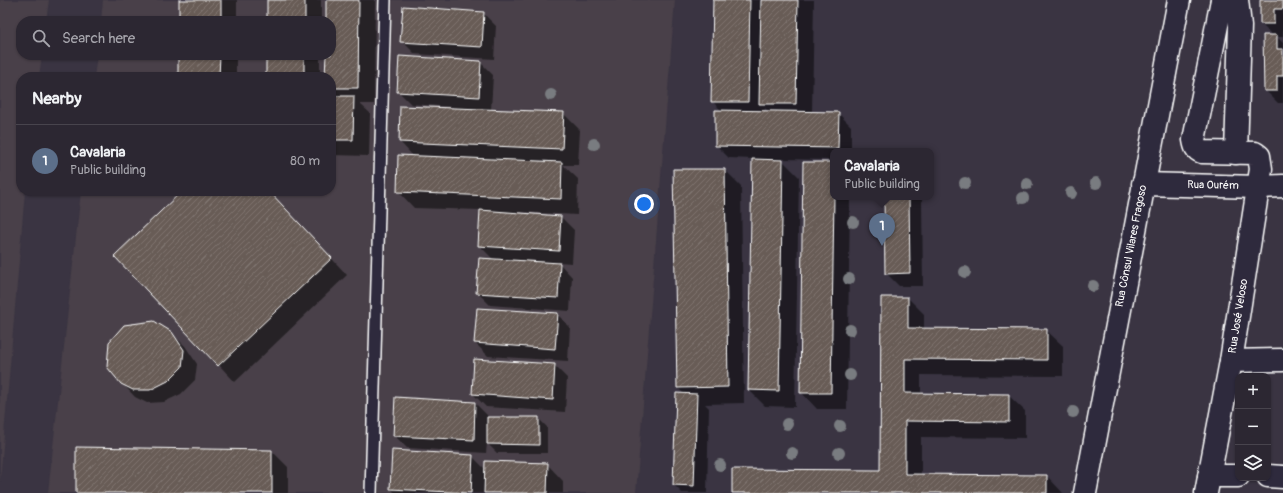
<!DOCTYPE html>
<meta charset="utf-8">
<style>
body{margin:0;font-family:Pangolin,sans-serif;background:#38333e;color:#f1f3f6}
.controls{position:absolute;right:12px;bottom:12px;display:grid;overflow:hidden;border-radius:8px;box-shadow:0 1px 3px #0004}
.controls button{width:36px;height:36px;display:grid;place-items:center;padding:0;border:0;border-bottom:1px solid #48444d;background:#2c2732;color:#f1f3f6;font:20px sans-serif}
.you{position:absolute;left:644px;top:204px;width:14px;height:14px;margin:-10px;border:3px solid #fff;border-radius:50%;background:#1a73e8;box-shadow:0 0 0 6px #1a73e833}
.badge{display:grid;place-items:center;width:26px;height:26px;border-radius:50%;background:#ea580c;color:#fff;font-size:13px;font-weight:700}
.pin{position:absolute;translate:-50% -33px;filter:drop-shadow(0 1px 2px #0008)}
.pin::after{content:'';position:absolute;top:21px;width:14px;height:12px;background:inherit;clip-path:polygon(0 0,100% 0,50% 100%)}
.popup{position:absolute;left:830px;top:148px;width:104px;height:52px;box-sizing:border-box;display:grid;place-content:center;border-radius:8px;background:#2c2732;filter:drop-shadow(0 1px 3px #0005);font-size:13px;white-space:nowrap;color:#a6a5ac}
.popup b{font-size:15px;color:#f1f3f6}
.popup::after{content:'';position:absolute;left:50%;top:100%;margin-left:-8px;border:8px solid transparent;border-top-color:#2c2732}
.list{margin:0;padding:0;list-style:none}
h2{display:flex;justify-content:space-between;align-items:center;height:52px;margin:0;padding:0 16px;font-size:17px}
h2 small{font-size:13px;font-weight:400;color:#a6a5ac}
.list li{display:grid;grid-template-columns:26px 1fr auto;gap:12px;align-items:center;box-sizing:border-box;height:72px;padding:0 16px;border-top:1px solid #48444d}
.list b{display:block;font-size:15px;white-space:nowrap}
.list p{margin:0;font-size:13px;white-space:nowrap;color:#a6a5ac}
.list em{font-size:13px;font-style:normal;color:#a6a5ac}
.icon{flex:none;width:22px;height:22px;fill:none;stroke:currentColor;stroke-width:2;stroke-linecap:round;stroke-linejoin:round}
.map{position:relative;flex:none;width:1283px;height:493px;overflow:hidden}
.search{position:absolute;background:#2c2732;box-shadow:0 1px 3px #0004;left:16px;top:16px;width:320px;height:44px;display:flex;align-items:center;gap:10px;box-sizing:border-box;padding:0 14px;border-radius:16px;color:#a6a5ac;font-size:15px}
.panel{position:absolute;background:#2c2732;box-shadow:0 1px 3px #0004;left:16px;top:72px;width:320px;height:124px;border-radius:16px}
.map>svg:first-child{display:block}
.built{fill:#484048}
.shadow{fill:#0007;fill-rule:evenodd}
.building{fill:url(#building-hatch);stroke:#fff}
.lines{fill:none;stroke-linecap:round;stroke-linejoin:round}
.service-casing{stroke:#fff;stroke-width:14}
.minor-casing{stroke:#fff;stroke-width:25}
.tertiary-casing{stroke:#fff;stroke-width:25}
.service{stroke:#2f2a3d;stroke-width:11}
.minor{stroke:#2f2a3d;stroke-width:22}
.tertiary{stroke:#2f2a3d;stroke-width:22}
.tree{fill:#797c80}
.labels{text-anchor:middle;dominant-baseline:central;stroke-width:4;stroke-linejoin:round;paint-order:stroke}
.street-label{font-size:11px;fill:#fff;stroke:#2f2a3d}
</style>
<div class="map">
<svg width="1283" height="493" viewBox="0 0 1283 493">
<defs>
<pattern id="building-hatch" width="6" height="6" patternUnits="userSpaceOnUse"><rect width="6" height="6" fill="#685c57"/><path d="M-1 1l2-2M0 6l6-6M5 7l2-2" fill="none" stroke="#7f7470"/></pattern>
</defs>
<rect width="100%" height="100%" fill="#3a3442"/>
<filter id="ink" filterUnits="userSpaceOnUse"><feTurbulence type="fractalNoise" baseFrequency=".025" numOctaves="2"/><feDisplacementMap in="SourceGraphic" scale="8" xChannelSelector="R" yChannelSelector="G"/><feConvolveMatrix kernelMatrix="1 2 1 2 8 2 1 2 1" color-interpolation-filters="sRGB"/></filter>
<g filter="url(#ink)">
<!-- built -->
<g class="built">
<polygon points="0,0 49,0 46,21 21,21 21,55 42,55 39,77 21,77 21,191 25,191 0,481"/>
<polygon points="103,0 675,0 636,493 48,493 81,191 331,191 331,77 94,77 97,55 331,55 331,21 101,21"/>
</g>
<!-- shadow -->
<g class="shadow">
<rect x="180" y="0" width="57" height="21"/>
<rect x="268" y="0" width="53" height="21"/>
<polygon points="327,0 375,0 374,104 360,104 370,113 369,156 331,155 331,97 336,97 331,92 331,77 326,77 327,55 331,55 331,21 327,21"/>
<path d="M714,0h100l-2,113h26l13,13v25h-18v9l-52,-1 18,18 -4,230 -30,-1 -16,-16 4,-231 -24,-1 -13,-13 6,-34 -10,-10zM765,108l4,4h-5z"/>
<polygon points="1261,0 1283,0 1283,37 1277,37 1283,43 1283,103 1278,103 1265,90 1273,36 1261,24"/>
<polygon points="483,13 496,26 494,59 415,54 402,41"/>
<rect x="179" y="55" width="57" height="22"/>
<rect x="267" y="55" width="53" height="22"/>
<polygon points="480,62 493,75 491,110 563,113 580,130 578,165 563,165 578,179 577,215 520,212 520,214 561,217 574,230 572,263 558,262 572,277 570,311 490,305 477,292 494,260 479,245 481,210 414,208 398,191 414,157 400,142 453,109 453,107 411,104 398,91"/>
<polygon points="833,163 833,197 850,197 847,409 817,409 801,392"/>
<polygon points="725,170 741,186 744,403 705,404 709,408 707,493 682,493 674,485 685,395 678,388"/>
<polygon points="184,191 269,191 347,275 235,382 219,365"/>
<polygon points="885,197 922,197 923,286 899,286 886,273"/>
<polygon points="882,298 908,298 924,314 924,329 1046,330 1063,346 1063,376 921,375 921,394 1008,395 1025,411 1025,438 921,437 921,475 1047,476 1063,493 733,493 881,471"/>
<polygon points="557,314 570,327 568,361 488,356 475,343"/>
<polygon points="171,333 185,346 197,364 195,380 181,394 164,402 147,403 135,397 122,383"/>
<polygon points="554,365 567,378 565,412 486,407 473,394"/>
<polygon points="475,403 488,416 488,418 538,418 547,427 547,453 497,453 487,443 486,453 407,448 394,435"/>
<polygon points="272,451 288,467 288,493 77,493"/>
<polygon points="472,456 486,470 547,464 563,481 563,493 395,493 391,489"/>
</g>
<!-- building -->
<g class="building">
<rect x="179" y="0" width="42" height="21"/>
<rect x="267" y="0" width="38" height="21"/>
<polygon points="326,0 359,0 358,88 331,88 331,77 325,77 326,55 331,55 331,21 326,21"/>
<polygon points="713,0 750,0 748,102 711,102"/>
<polygon points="761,0 798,0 796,104 759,104"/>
<polygon points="1260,0 1283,0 1283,9 1274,9 1274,24 1260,24"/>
<polygon points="403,6 484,12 482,47 400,42"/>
<polygon points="1263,35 1277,35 1277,49 1283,49 1283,76 1277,76 1277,91 1264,91"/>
<polygon points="178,55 220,55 219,77 178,77"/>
<rect x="266" y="55" width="38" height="22"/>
<polygon points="399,56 481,61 479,97 397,92"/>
<polygon points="331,96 354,96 353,140 331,140"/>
<polygon points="400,106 564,112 562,149 399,142"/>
<polygon points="715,110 839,112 838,148 715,146"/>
<polygon points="398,155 562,162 561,199 397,192"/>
<polygon points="752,159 783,160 779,391 748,390"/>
<polygon points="803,162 833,162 833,197 834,197 831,393 800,393"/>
<polygon points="673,169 725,169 728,387 677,388"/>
<polygon points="182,191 269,191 332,258 218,366 114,256"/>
<polygon points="884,197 909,197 910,273 885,274"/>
<polygon points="480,210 561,216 559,251 478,246"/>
<polygon points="479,258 560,263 558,298 476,293"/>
<polygon points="881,297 908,297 908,328 1047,329 1047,360 905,359 905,393 1009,394 1009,422 905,421 905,474 1047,475 1047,493 732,493 732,469 880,470"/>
<polygon points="477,308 558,313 555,349 474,343"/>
<polygon points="154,321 172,332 184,350 182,367 168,381 150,390 133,390 121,384 107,367 109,342 124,325"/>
<polygon points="474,359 555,364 553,400 472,394"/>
<polygon points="676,393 697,394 694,486 673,485"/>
<polygon points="395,397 475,402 474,440 393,436"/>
<polygon points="487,417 539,417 539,445 487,444"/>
<polygon points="76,447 272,450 272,493 76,493"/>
<polygon points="392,450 473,455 471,493 390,489"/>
<polygon points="485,461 548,463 547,493 484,493"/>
</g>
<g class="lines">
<defs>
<polyline id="service" points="371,493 385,0"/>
<g id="minor">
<polyline points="1236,153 1240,26 1237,0"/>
<polyline points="1143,184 1259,187 1283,186"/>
<polyline points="1231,361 1283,360"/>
<polyline points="1209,476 1238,476"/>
<polyline points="1268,476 1283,477"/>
<path d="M1206,493l25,-132 30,-192 -2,-13 -4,-3 -53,-1c-6,-2 -7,-6 -8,-12l28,-140"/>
</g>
<polyline id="tertiary" points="1085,493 1179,0"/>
</defs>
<!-- service casing -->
<use href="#service" class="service-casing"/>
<!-- minor casing -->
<use href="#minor" class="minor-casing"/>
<!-- tertiary casing -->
<use href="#tertiary" class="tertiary-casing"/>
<!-- service -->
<use href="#service" class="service"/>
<!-- minor -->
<use href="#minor" class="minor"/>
<!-- tertiary -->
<use href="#tertiary" class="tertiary"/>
</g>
<!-- trees -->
<g class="tree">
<circle cx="551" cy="95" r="6"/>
<circle cx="594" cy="144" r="6"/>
<circle cx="965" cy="183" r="6"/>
<circle cx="1096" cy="183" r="6"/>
<circle cx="1027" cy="184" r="6"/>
<circle cx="1071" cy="193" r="6"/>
<circle cx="1023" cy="198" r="6"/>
<circle cx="853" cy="222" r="6"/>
<circle cx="965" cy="272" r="6"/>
<circle cx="849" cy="279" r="6"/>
<circle cx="1093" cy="286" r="6"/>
<circle cx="850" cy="330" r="6"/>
<circle cx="850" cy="375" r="6"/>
<circle cx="1073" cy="412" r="6"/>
<circle cx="787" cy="424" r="6"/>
<circle cx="840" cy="426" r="6"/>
<circle cx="792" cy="453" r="6"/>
<circle cx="839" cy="453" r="6"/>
<circle cx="720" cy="465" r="6"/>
</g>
</g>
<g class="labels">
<!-- street labels -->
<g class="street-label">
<text transform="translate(1213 185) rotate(1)">Rua Ourém</text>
<text transform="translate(1131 246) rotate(-79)">Rua Cônsul Vilares Fragoso</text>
<text transform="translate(1238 316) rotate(-81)">Rua José Veloso</text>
</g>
</g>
</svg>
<div class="controls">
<button>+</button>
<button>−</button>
<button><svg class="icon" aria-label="layers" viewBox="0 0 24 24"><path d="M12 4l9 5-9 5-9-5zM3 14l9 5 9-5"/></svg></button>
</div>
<div class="you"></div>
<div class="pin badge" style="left:882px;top:246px;background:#5c6f8a">1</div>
<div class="popup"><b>Cavalaria</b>Public building</div>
<div class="search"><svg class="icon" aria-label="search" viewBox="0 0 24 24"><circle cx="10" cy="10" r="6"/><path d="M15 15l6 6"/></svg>Search here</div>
<section class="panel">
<h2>Nearby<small></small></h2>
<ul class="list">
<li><span class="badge" style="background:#5c6f8a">1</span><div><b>Cavalaria</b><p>Public building</p></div><em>80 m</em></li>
</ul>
</section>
</div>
